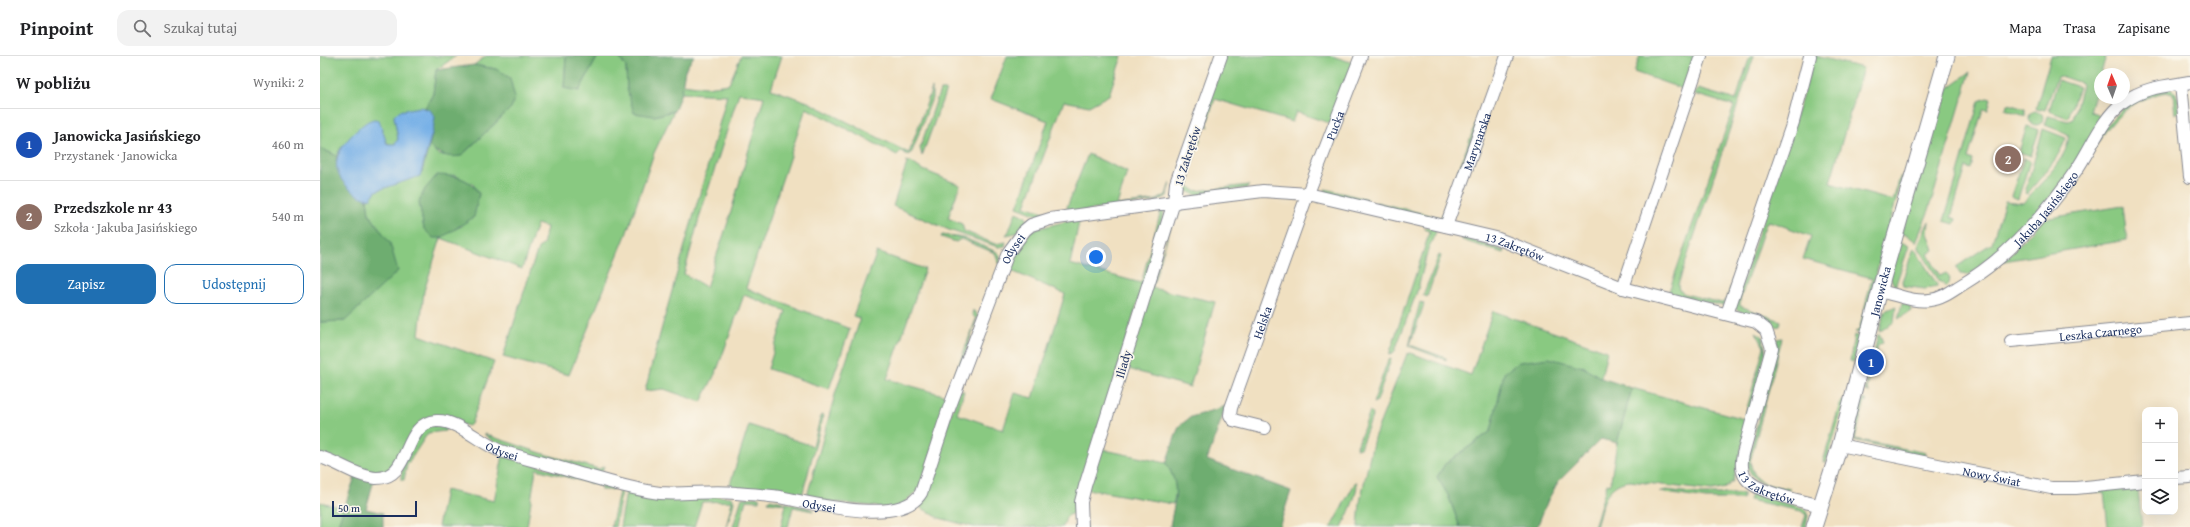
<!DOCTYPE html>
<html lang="pl">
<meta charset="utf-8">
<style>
body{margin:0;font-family:"Gentium Book Plus",serif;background:#f2f2f2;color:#202124}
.controls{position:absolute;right:12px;bottom:12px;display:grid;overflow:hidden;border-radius:8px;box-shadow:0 4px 16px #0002}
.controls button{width:36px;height:36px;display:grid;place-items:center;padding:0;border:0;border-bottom:1px solid #e0e0e0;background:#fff;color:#202124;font:20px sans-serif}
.compass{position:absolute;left:1774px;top:12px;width:36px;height:36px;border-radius:50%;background:#fff;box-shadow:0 4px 16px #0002;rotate:358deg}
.scale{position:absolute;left:12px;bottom:10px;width:85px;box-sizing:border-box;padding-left:4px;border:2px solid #1b2f5e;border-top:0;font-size:11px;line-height:14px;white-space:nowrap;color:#1b2f5e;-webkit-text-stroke:3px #fbf7ec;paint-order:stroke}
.you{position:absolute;left:776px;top:201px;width:14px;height:14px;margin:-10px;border:3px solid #fff;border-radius:50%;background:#1a73e8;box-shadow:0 0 0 6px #1a73e833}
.badge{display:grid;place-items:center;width:26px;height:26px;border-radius:50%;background:#1f6fb2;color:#fff;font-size:13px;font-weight:700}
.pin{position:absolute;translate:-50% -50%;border:2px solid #fff;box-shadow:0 1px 4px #0006}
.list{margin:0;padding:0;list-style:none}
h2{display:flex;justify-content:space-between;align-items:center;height:52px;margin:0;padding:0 16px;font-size:17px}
h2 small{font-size:13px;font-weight:400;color:#757577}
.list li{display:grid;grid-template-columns:26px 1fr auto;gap:12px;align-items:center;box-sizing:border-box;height:72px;padding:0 16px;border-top:1px solid #e0e0e0}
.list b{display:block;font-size:15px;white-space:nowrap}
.list p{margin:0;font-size:13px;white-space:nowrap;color:#757577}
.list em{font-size:13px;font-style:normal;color:#757577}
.actions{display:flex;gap:8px;padding:12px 16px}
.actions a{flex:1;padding:9px 0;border:1px solid #1f6fb2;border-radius:12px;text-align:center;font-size:14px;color:#1f6fb2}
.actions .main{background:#1f6fb2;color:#fff}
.icon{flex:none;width:22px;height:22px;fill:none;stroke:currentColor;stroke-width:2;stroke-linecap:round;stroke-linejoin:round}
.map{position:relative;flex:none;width:1870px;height:471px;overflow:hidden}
header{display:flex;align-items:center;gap:24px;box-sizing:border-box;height:56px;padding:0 20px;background:#fff;border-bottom:1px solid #e0e0e0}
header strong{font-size:19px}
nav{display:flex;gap:22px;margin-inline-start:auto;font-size:14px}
.search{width:280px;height:36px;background:#f2f2f2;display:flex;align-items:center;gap:10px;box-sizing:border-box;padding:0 14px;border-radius:12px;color:#757577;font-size:15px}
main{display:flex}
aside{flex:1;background:#fff}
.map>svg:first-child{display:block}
.green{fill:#89c981;stroke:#527c70;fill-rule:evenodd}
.forest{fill:#6ead6f;stroke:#446e66}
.water{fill:#77b0e7;stroke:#4970a2}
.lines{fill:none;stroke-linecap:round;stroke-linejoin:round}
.minor-casing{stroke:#868890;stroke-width:14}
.tertiary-casing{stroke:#868890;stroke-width:17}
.minor{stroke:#fff;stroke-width:12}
.tertiary{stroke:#fff;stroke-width:15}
.labels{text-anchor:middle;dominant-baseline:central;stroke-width:3.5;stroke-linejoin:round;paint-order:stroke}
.street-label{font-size:12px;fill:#1b2f5e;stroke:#fbf7ec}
</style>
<header>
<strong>Pinpoint</strong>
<div class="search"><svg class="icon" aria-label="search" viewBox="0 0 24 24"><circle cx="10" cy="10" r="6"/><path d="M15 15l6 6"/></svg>Szukaj tutaj</div>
<nav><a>Mapa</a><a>Trasa</a><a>Zapisane</a></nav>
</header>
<main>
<aside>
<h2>W pobliżu<small>Wyniki: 2</small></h2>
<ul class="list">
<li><span class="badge" style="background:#1a4fb4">1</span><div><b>Janowicka Jasińskiego</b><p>Przystanek · Janowicka</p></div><em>460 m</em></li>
<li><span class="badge" style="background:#8d6e63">2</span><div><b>Przedszkole nr 43</b><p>Szkoła · Jakuba Jasińskiego</p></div><em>540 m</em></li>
</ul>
<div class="actions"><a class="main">Zapisz</a><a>Udostępnij</a></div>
</aside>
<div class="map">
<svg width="1870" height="471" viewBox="0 0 1870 471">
<rect width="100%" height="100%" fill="#fbf7ec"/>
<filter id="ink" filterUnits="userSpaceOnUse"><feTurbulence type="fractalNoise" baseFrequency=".025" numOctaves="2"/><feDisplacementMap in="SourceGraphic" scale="8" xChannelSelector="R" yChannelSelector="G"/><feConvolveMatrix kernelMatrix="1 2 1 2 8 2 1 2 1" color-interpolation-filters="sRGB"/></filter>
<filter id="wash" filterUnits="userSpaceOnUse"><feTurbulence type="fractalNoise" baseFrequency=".012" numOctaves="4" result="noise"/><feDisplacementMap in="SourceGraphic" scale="16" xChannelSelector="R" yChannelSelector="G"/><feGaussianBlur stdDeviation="0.9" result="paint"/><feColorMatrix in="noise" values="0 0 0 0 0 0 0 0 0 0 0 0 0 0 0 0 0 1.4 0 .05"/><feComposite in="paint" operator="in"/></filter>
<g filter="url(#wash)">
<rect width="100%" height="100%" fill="#f0e0c1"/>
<!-- green -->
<g class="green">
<polygon points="0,0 136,0 116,14 113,38 105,52 79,55 74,60 78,83 75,88 71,89 65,85 59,64 43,69 20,93 17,100 0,92"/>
<path d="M166,0h80l-2,32 15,3 19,-35h20l8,11 1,22 27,27 20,-5 -20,42 -28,82 -57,140 -66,-18 35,-109 5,-3 4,-18 -10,-3 -15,45 -81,-31 -17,53 -5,44 75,27 -23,62 -2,2 -35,-9 -43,52 -16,6 -55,-20v-133l25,-1 35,-92 -11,-15 -2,-15 4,-1 5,-7 46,-19 7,-26 10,9 22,1 50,-48 -15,-39 -22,-4zM134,119l19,9 6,10 -17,32 -14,6 -7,6 -17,-9 -5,-27 6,-13z"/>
<path d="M421,0h41l-11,33 37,13 101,51 23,-65v10l-20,54 -4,3 -7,-4 -4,4 -91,-47 -60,180 104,41 -21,60 -61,-20 18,-58 -42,-16 -27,75 -16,32 -37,-13 -19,2c25,-99 56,-197 82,-296l-46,-2 1,-9 24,3 23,-3zM419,37l25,4 -36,125 -22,65 -22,-13 16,-59z"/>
<polygon points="687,0 802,0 789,39 769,50 744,45 705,150 730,158 720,160 697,151 728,65 671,43"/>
<polygon points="905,0 1012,0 1034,7 1012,68 976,56 972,66 895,43 887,67 889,71 881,67"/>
<polygon points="1320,0 1378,0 1366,34 1314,16"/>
<polygon points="1430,0 1434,0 1358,229 1359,234 1365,238 1402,247 1406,244 1470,66 1404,250 1348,238 1414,50 1374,38 1378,33 1416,44"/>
<polygon points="1495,0 1543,12 1510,127 1573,145 1580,121 1582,122 1540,278 1535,276 1539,274 1552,222 1483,203 1491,180 1449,165 1446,167 1420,244 1420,250 1461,265 1460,270 1452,271 1416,253 1415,250"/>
<path d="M1731,0h55l-16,55 7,3 6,7 -26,43 -62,75 -31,22 -9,10 -7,4 -8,-1 -4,-7 36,-24 13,-42 18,2c12,-14 50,-49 45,-69l-23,-9 3,-9 20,5 5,-2 9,-34 -1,-2 -21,-7 -3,1 -12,33 -9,-2z"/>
<polygon points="1650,16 1609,154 1596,186 1587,179 1581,178 1616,61 1623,51 1628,32"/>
<polygon points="1738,24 1759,31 1748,62 1729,55"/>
<polygon points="1169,31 1171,32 1122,164 1056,150 1056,146 1121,162"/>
<path d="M1844,32h6l6,5 3,18 -4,3 -2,-20c-8,-3 -13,-1 -21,2 -36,11 -54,45 -71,75l-1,-2c25,-42 34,-66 84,-81z"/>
<polygon points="620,34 626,34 602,100 600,92"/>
<polygon points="1667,42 1671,43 1668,54 1663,53 1648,102 1653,104 1651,113 1646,111 1631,161 1636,163 1634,168 1624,165 1658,49 1659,45"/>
<polygon points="1688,48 1705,53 1705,60 1685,53"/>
<circle cx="1716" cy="62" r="7"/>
<polygon points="1707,70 1719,74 1711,100 1699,96"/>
<path d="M1723,73l23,9c-8,22 -24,38 -39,56l-2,-1z"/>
<path d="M877,82h4l-16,46 10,7 54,-6 -2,3 -50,7c-8,-2 -12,-4 -14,-12z"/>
<polygon points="768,98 807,116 797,149 837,144 846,139 850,126 847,140 838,145 749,157 747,151"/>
<polygon points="1704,102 1710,105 1698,143 1691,140"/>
<polygon points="585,105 591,106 601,113 640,129 628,162 642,168 644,175 675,188 686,186 685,190 678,191 629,174 573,150 587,107"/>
<polygon points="1005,133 1047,143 1045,147 1007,138"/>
<polygon points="867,150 868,151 856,153 832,232 895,246 870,331 805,312 856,152"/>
<polygon points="1803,150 1807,184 1684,205 1723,163"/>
<polygon points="842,153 844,158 755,456 746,461 743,471 654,471 619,462 600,451 639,334 644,335 637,358 683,374 695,337 713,342 745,238 687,213 689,201 712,174 760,162 750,208 821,227 841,155 835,156"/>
<polygon points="696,156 706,161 708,167 696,177 686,179 689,175"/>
<path d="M1609,165l-1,12 6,17 -6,4 12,22 6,-3c6,4 4,10 0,15l-3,-6 -2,2 -22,-36v-5z"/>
<polygon points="1107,171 1117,174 1108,193 1098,233 1074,297 1069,299 1110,175 1104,173"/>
<polygon points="622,179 644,182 677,196 680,199 680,208 678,206 675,197 641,183 636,186 621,181"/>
<polygon points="1143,181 1184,195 1183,197 1142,184"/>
<polygon points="1583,187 1589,190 1575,231 1570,221 1578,188"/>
<polygon points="1594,192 1616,227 1618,231 1605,233 1583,230 1582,225"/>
<polygon points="557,196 605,213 567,323 627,340 656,263 652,258 653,254 658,260 599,433 577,453 488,443 487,440 516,335 539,267 539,262 533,260"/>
<polygon points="1119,199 1121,200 1107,241 1103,239"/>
<polygon points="1100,246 1104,248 1090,289 1126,302 1126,304 1089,290"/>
<polygon points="1582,247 1590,250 1591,255 1578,263"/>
<polygon points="1576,250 1574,266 1559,276 1565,255"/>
<polygon points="1173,255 1287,295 1281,322 1263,310 1177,350 1171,375 1125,408 1117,421 1128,439 1140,471 1038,471 1040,446 1054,382 1087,298 1091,297 1151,319"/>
<path d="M1436,276l6,4 4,15 -33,130 -8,7 -13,3 -82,-10c-25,2 -28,26 -34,46h-2l13,-43 3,1 7,-42 15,-55 112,31 20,-72z"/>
<polygon points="1534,279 1540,281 1534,306 1530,305"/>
<polygon points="1558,279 1560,279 1563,286 1558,289 1547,333 1550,336 1545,335"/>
<path d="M1462,282l-32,124c6,25 18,22 40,27l-2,2c-19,-4 -37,-7 -41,-28l30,-116v-8z"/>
<polygon points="1071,303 1057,345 1053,347 1068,304"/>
<polygon points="1543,343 1547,345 1545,345 1535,383 1606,397 1605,400 1534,384 1533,380"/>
<polygon points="1521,344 1525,345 1506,407 1503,406"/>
<polygon points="1050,355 1053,358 1040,392 1036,393"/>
<polygon points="501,359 503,360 482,440 411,431 410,428 429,369 493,390"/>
<path d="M109,369l17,3 -1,3 -17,2 -21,32 -3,15h-3c0,-21 14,-40 28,-55z"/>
<path d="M164,378l60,20 55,15 5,-3 -2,5 -4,4c-30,-8 -94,-20 -114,-41z"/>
<path d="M780,393l66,14c9,14 12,25 7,41l-86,-15z"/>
<polygon points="183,399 294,432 292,434 281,434 281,430 216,413 207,471 118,471 125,434 174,445"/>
<path d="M1036,425c4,8 -8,33 -12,42l-2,4h-11z"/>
<polygon points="1825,430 1825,432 1818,433 1822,471 1788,471 1784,436 1770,437 1772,435"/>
<polygon points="300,432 302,433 295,471 291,471"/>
<polygon points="1346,434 1380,438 1423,438 1423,443 1386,443 1339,436"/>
<polygon points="306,436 412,441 414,446 407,471 406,471 412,445 382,446 374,471 300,471"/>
<polygon points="1431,438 1440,438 1485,453 1488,460 1486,471 1482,471 1486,459 1481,455 1429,444"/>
<polygon points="439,441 439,445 426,444 419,471 413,471 422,442"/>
<polygon points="450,443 492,453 493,455 473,451 468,471 461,471 466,448 448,446"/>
<polygon points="0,446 25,452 17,471 0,471"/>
</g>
<!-- forest -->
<g class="forest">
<polygon points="246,0 278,0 259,35 244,32"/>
<polygon points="298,0 374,0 365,14 361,37 354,55 334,60 314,57 307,33 306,11"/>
<path d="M154,9l22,4 14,9 5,20 -4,10 -50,48c-14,2 -21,-1 -32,-10 3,-13 10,-30 -4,-38l8,-14 3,-24z"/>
<polygon points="0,92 17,100 16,105 31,134 47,143 49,158 70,187 78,215 25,265 0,266"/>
<path d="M117,119c19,1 32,2 42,19l-5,23 -33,21h-8l-9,-9 -5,-27 6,-13z"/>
<polygon points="1229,302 1263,311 1281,322 1312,332 1297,387 1281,383 1238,426 1228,444 1217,471 1140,471 1128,439 1117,421 1125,408 1171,375 1184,317 1199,306"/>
<path d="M906,350l-19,54 84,31 -12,36h-109c4,-27 12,-38 -4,-64l13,-37 12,-9z"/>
<polygon points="36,418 54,424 46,453 63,457 63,471 17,471"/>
</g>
<!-- water -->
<path class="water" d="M100,51l10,3 5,7 -2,12 -13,47 -44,15 -5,7c-8,1 -14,-3 -20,-8 -23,-20 -16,-38 3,-57 6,-5 11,-12 20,-14l5,1 8,24h8l3,-5 -4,-23 5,-5z"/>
</g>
<g filter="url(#ink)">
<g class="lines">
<defs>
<g id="minor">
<path id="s1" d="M901,0l-45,127 -2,19 89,-11 45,3 188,44 127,50 133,34 10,8 6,18 -29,106c-2,9 -2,17 3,24 10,15 57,23 75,28"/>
<polyline points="1861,28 1870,121"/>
<path id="s2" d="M1126,170l61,-170"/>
<polyline points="1303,232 1381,0"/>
<path id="s3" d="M1559,235c17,3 34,12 51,9 11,-1 21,-8 30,-14 48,-28 86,-72 117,-117 15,-22 25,-51 47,-67 20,-15 43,-16 66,-20"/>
<polyline points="1407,258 1473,66 1490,0"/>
<path id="s4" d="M1691,285l179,-18"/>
<path id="s5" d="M945,372l-32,-8 -3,-5 1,-7 74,-207 56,-145"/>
<path id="s6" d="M1520,389l211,43h25l69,-7"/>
<path id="s7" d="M0,401c18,5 37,20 56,21 36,1 26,-55 60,-57 21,-2 45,23 65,30 25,8 51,14 76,22 27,7 55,17 83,20 25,2 51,-3 76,0 14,1 29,2 43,4 34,6 122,30 142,-4l27,-82 60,-158 17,-23 6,-5 19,-6 124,-17 -89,284 -4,16 1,25"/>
<polyline points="1855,422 1870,421"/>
</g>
<g id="tertiary">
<path id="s8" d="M1494,471l26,-82 43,-167 64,-222"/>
</g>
</defs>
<!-- minor casing -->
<use href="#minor" class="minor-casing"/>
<!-- tertiary casing -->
<use href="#tertiary" class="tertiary-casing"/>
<!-- minor -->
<use href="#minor" class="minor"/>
<!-- tertiary -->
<use href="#tertiary" class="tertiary"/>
</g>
</g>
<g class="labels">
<!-- street labels -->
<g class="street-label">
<text stroke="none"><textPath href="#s5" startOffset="347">Pucka</textPath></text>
<text stroke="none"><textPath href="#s2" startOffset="90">Marynarska</textPath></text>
<text transform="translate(867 100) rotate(-72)">13 Zakrętów</text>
<text stroke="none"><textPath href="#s3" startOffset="202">Jakuba Jasińskiego</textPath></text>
<text stroke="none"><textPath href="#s1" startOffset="502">13 Zakrętów</textPath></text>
<text stroke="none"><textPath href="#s7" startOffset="915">Odysei</textPath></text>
<text stroke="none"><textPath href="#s8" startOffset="245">Janowicka</textPath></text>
<text stroke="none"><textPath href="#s5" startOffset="137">Helska</textPath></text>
<text stroke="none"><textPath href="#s4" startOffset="90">Leszka Czarnego</textPath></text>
<text transform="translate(803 308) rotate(-73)">Iliady</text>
<text stroke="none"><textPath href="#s7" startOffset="222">Odysei</textPath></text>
<text stroke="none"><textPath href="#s6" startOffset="155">Nowy Świat</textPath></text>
<text stroke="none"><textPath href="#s1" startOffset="945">13 Zakrętów</textPath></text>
<text stroke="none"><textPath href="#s7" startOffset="546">Odysei</textPath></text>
</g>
</g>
</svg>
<div class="controls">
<button>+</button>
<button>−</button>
<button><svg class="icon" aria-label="layers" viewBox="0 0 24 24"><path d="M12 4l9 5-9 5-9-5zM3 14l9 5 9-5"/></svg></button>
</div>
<svg class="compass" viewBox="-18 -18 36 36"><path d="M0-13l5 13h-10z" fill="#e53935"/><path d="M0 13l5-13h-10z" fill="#757577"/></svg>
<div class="scale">50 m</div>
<div class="you"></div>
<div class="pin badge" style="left:1551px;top:306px;background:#1a4fb4">1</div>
<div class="pin badge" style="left:1688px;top:103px;background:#8d6e63">2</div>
</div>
</main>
